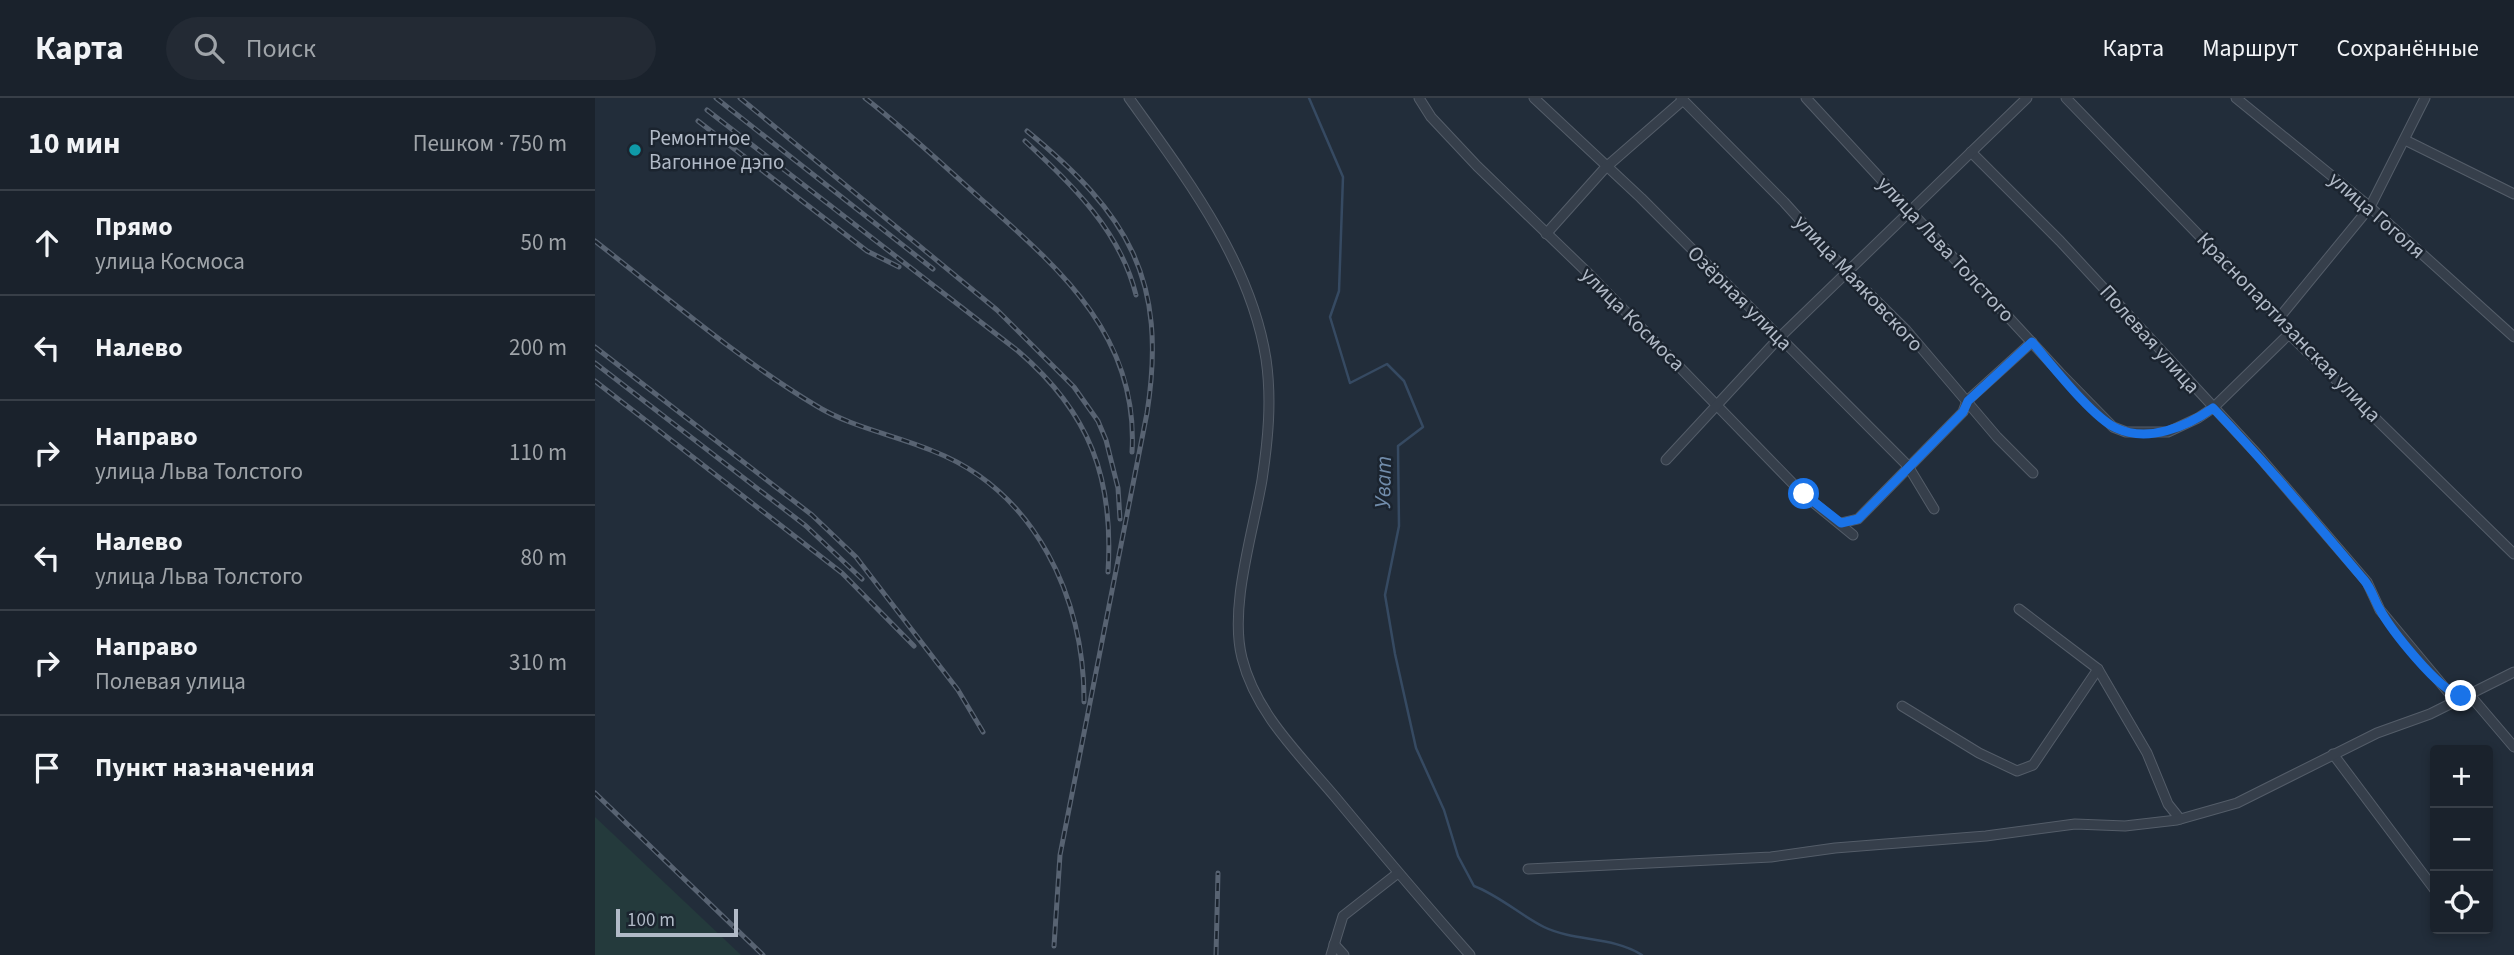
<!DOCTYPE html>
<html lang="ru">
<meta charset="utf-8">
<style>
body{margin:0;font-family:"Source Sans 3",sans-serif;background:#232a34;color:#f1f3f6}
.controls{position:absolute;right:21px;bottom:21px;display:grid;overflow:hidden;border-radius:7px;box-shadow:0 4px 10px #0003}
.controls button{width:63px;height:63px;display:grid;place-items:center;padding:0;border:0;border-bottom:2px solid #383f48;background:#1a222c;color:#f1f3f6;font:35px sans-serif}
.scale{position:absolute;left:21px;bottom:18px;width:122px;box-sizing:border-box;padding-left:7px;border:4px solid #b1bac7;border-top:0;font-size:19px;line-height:24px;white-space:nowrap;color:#b1bac7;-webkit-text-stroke:5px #1b242f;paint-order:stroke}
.stop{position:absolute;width:21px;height:21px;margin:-16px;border:5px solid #1a73e8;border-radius:50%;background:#fff}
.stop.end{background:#1a73e8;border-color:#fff;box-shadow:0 2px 7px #0008}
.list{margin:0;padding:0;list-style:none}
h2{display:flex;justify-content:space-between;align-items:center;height:91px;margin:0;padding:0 28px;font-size:30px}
h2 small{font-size:23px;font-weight:400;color:#9fa4a9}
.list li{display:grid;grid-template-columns:46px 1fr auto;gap:21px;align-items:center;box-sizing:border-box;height:105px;padding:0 28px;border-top:2px solid #383f48}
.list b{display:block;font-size:26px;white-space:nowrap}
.list p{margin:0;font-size:23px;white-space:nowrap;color:#9fa4a9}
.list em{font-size:23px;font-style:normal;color:#9fa4a9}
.icon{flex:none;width:38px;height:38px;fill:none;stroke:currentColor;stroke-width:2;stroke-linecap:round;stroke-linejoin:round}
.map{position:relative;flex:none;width:1919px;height:857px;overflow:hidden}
header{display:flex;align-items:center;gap:42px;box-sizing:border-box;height:98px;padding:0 35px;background:#1a222c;border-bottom:2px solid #383f48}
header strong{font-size:33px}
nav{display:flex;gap:38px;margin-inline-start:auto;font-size:24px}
.search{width:490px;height:63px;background:#232a34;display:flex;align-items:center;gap:18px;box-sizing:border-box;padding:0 24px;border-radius:38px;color:#9fa4a9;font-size:26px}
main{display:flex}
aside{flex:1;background:#1a222c}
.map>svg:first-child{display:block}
.green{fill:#243a3c}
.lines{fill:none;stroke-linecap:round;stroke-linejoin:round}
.stream{stroke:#364a62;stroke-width:2.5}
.street-casing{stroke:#545d69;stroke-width:11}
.street{stroke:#363f4b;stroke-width:9}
.rail-casing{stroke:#586372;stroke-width:5}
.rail{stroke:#1b242f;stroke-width:2.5;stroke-dasharray:8;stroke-linecap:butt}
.route{stroke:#1a73e8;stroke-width:9}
.culture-dot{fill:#0f9aa8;stroke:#1b242f;stroke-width:2.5}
.labels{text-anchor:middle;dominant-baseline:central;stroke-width:5;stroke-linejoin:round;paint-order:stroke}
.poi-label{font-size:21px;fill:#b1bac7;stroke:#1b242f;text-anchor:start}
.street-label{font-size:21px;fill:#b1bac7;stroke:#1b242f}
.water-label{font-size:23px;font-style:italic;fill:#718caa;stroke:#1b242f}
</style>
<header>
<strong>Карта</strong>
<div class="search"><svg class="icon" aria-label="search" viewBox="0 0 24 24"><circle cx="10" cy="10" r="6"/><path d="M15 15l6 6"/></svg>Поиск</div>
<nav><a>Карта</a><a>Маршрут</a><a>Сохранённые</a></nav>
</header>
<main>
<aside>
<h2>10 мин<small>Пешком · 750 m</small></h2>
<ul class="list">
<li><svg class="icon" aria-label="ahead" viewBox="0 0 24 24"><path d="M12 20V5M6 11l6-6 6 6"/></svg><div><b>Прямо</b><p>улица Космоса</p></div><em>50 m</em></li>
<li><svg class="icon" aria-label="left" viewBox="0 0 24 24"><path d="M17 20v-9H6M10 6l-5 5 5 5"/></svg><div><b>Налево</b></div><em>200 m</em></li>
<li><svg class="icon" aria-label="right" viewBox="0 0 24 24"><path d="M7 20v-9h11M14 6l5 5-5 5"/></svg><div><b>Направо</b><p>улица Льва Толстого</p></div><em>110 m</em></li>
<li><svg class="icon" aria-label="left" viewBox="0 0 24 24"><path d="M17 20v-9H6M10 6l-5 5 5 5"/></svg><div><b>Налево</b><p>улица Льва Толстого</p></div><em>80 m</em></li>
<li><svg class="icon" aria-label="right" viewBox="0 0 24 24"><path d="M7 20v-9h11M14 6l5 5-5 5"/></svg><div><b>Направо</b><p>Полевая улица</p></div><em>310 m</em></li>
<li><svg class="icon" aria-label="arrive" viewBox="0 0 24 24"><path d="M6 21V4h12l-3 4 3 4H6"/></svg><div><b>Пункт назначения</b></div></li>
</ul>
</aside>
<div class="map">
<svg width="1919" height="857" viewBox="0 0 1919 857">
<rect width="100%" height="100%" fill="#222d3a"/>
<!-- green -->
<polygon class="green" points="0,719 146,857 0,857"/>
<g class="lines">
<!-- stream -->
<path class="stream" d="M714,0l34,79 -4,114 -9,26 20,66 37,-19 17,17 19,46 -25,19 1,80 -14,69 10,59 21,94 28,62 14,46 16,30c26,10 46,29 70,41 31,15 68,9 98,28"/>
<defs>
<g id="street">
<path d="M534,0c56,78 122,164 137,261 6,41 2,81 -4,121 -9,53 -33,127 -20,178 14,56 58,97 94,140 44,53 88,105 134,157"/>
<polyline points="824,0 836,19 882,68 996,178 1208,396 1258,437"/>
<polyline points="939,0 1046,100 1313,368 1339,411"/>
<polyline points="1086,0 1189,104 1252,174 1311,232 1402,339 1438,375"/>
<polyline points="1211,0 1465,275 1518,329 1531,334 1573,334 1603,320 1618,310 1694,236"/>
<polyline points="1471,0 1684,220 1694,236 1919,456"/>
<polyline points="1641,0 1775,109 1919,239"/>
<polyline points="1810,42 1919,96"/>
<polyline points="1376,54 1465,143 1662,356 1772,484 1785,512 1854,595 1879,602 1919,649"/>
<polyline points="951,136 1010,70 1088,2"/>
<polyline points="1684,220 1775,109 1830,0"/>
<polyline points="1071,362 1184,240 1432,0"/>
<polyline points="1246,425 1263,421 1368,314 1372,303 1437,244"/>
<polyline points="1424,511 1503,571 1552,655 1573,706 1585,721"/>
<polyline points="1307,608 1384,655 1422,673 1438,667 1503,571"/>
<polyline points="1738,656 1840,792"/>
<polyline points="933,771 1176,759 1240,750 1391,738 1480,726 1530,728 1582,722 1642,705 1782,635 1835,616 1919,574"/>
<polyline points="739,846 749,857"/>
<polyline points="736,857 748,818 803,775"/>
</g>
</defs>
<!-- street casing -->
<use href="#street" class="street-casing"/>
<!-- street -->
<use href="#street" class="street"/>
<defs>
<g id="rail">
<polyline points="121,0 338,171"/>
<polyline points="145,0 402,212 479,289 503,323 511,342 523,390 525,421"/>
<path d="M270,0c40,31 78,67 116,101 79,70 158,137 151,253"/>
<path d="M112,12l311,241c72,62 96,127 90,221"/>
<polyline points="103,23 272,153 304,169"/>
<path d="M432,33c101,83 141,148 120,282l-87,442 -6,91"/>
<path d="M430,43c47,44 95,89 111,154"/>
<path d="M0,143c72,56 142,117 220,164 35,22 80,30 118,46 102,40 152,147 151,251"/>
<polyline points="0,249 217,417 261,459 363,592 388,634"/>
<polyline points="0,265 211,428 267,481"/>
<polyline points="0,283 247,475 319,548"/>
<polyline points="0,695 168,857"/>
<polyline points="621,857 623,775"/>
</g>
</defs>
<!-- rail casing -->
<use href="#rail" class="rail-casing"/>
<!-- rail -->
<use href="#rail" class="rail"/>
</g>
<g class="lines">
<!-- route -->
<path class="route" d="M1209,396l37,29 17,-4 105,-107 5,-11 64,-59c19,22 60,75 84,86 32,15 70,-1 97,-20 53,55 102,114 151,172 7,8 10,19 15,28 12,22 59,82 82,88"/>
</g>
<!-- markers -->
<circle class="culture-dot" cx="40" cy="52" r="7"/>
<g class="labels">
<!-- poi labels -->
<g class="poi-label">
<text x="54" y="40">Ремонтное<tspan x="54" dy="24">Вагонное дэпо</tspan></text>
</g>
<!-- street labels -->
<g class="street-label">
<text transform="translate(1782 117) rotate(41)">улица Гоголя</text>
<text transform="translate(1351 151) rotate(47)">улица Льва Толстого</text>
<text transform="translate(1264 185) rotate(47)">улица Маяковского</text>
<text transform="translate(1145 200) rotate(45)">Озёрная улица</text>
<text transform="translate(1038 221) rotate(45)">улица Космоса</text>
<text transform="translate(1694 229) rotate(46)">Краснопартизанская улица</text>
<text transform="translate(1555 241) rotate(48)">Полевая улица</text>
</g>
<!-- water labels -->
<g class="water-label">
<text transform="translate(788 384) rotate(-89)">Уват</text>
</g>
</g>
</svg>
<div class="controls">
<button>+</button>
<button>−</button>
<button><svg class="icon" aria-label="locate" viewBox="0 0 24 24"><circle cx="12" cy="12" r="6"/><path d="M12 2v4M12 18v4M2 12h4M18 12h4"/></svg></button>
</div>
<div class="scale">100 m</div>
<div class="stop" style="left:1209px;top:396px"></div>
<div class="stop end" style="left:1866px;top:598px"></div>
</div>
</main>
